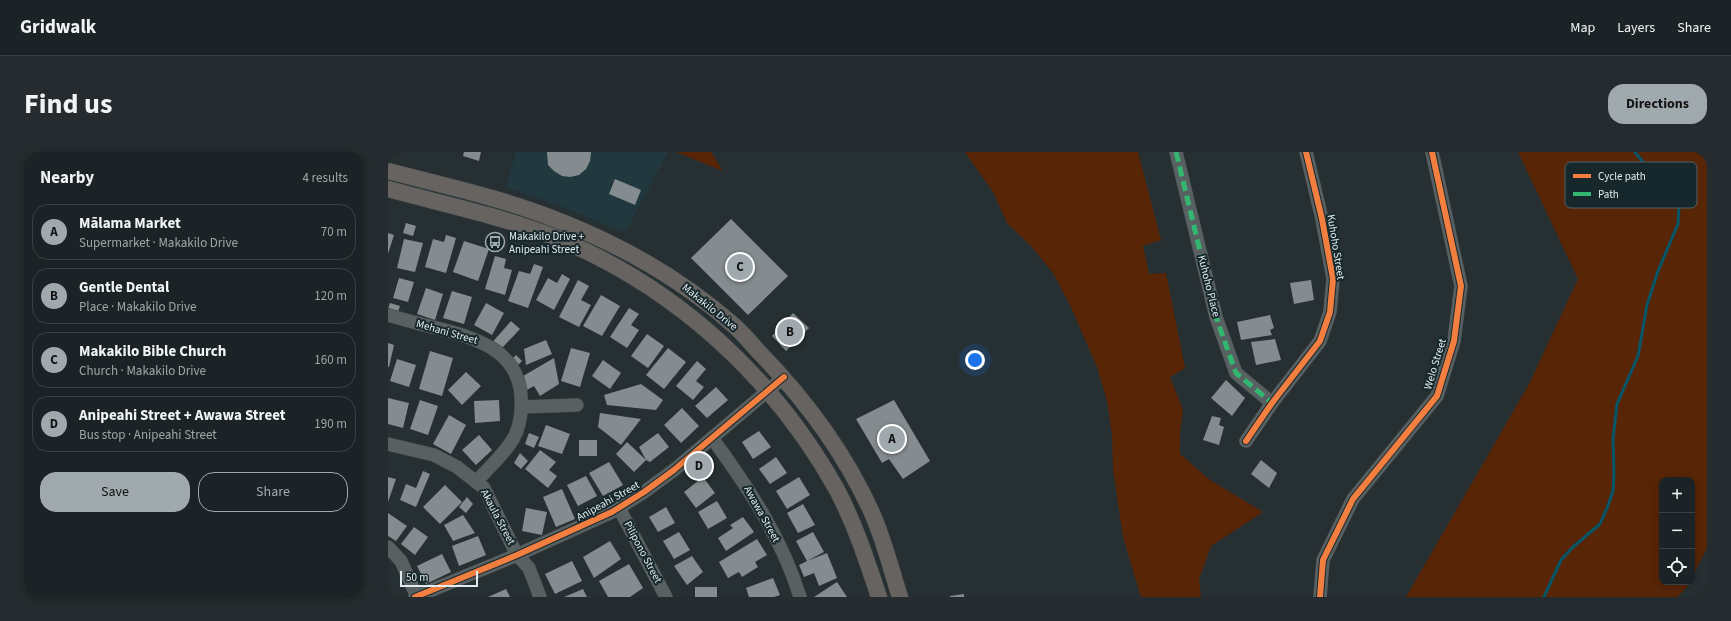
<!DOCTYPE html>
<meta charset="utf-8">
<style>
body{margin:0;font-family:"Source Sans 3",sans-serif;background:#252b2e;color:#f1f3f6}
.controls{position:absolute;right:12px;bottom:12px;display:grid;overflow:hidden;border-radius:8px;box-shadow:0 2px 10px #0003}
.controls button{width:36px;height:36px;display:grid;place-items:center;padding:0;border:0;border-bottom:1px solid #3a4043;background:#1c2326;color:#f1f3f6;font:20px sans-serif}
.scale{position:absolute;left:12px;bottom:10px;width:78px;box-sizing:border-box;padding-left:4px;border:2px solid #e2ecf0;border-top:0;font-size:11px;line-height:14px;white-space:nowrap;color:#e2ecf0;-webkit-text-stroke:3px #17282d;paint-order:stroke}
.you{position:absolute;left:587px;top:208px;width:14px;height:14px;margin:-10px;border:3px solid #fff;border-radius:50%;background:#1a73e8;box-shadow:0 0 0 6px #1a73e833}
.badge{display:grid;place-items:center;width:26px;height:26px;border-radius:50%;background:#a0aaae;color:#111;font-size:13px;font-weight:700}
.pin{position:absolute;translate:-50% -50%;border:2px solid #fff;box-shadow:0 1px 4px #0006}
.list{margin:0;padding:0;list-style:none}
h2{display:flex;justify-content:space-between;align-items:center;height:52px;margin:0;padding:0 16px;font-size:17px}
h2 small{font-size:13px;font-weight:400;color:#a0a4a7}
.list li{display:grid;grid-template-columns:26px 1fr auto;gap:12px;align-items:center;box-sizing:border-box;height:56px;margin:0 8px 8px;padding:0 8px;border:1px solid #3a4043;border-radius:16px}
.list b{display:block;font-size:15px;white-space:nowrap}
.list p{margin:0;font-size:13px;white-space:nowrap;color:#a0a4a7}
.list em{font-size:13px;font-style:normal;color:#a0a4a7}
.actions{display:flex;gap:8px;padding:12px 16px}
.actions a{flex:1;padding:9px 0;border:1px solid #a0aaae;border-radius:16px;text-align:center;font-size:14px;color:#a0aaae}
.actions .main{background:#a0aaae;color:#111}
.icon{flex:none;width:22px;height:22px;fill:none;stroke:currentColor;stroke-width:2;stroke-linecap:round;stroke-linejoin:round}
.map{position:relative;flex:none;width:1319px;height:445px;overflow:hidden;border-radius:16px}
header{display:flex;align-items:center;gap:24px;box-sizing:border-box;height:56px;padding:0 20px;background:#1c2326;border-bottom:1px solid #3a4043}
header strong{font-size:19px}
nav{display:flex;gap:22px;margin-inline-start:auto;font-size:14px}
.intro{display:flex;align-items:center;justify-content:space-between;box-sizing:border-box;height:96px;padding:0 24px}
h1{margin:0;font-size:28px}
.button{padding:10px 18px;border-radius:16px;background:#a0aaae;color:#111;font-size:14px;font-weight:700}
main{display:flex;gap:24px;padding:0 24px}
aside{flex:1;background:#1c2326;border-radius:16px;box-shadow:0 2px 10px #0003}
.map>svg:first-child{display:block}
.built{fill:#21383f}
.green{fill:#582507}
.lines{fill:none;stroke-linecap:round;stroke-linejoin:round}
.stream{stroke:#065669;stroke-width:3}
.building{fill:#858c90}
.minor-casing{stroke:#424a4c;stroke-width:14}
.major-casing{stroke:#424a4c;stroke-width:17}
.minor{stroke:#596062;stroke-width:13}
.major{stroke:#676360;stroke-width:16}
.quiet{stroke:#33b770;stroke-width:5;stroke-dasharray:10 5;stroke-linecap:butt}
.cycleway-casing{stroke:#17282d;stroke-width:8}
.cycleway{stroke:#f27e40;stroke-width:6}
.labels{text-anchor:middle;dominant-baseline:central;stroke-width:4;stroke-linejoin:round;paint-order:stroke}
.poi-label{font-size:11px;fill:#e2ecf0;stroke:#17282d;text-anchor:start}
.street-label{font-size:11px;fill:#e2ecf0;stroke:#17282d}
.key{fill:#17282d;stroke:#546368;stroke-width:1}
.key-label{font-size:11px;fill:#e2ecf0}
</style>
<header>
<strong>Gridwalk</strong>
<nav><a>Map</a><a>Layers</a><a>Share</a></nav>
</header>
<div class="intro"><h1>Find us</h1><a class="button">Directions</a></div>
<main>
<aside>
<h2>Nearby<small>4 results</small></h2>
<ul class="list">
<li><span class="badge">A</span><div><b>Mālama Market</b><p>Supermarket · Makakilo Drive</p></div><em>70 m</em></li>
<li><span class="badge">B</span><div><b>Gentle Dental</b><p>Place · Makakilo Drive</p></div><em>120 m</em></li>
<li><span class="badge">C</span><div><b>Makakilo Bible Church</b><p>Church · Makakilo Drive</p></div><em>160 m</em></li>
<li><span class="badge">D</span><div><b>Anipeahi Street + Awawa Street</b><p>Bus stop · Anipeahi Street</p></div><em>190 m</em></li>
</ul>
<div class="actions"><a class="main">Save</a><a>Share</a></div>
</aside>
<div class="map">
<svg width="1319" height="445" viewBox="0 0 1319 445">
<rect width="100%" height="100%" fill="#262f32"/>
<!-- built -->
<polygon class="built" points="128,0 280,0 237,81 178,56 118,35"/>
<!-- green -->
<g class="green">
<polygon points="288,0 323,0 335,19"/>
<polygon points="577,0 750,0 773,88 755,94 761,122 778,121 797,216 782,225 795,258 792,281 792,302 822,328 875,360 823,394 811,427 813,445 753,445 735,385 725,317 724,283 719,249 709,215 681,151 665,121 644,95 619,71 605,40"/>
<polygon points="1130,0 1319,0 1319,396 1304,426 1304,328 1274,328 1274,430 1302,430 1298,436 1289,445 1018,445 1141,232 1190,127"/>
</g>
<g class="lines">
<!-- stream -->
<polyline class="stream" points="1156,445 1173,408 1185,395 1212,372 1219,356 1225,339 1226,321 1225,287 1229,252 1250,204 1259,153 1270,119 1290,72 1291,54 1283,38 1269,27 1247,0"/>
</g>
<!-- building -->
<g class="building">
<polygon points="76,0 93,0 91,9 75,4"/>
<polygon points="159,0 203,0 203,1 202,9 198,17 191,23 182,25 174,24 166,19 160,13"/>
<polygon points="227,27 253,38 247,53 221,42"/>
<polygon points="343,67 400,124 360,163 303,106"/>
<polygon points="18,71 28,74 25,84 15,81"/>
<polygon points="0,81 6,83 0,102"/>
<polygon points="58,83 68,86 58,121 37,115 45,87 56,90"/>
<polygon points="16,87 35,91 27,120 9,116"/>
<polygon points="76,89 101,97 90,129 65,120"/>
<polygon points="107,104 118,107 116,116 124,118 117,143 97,137"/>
<polygon points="146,112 155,115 140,156 120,149 131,119 142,122"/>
<polygon points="174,122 182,127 166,158 148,148 160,126 169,131"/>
<polygon points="11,126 26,130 20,150 5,146"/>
<polygon points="190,128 201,134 193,148 203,153 191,175 171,165"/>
<polygon points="923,128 926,148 906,152 902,131"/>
<polygon points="38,136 55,142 47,168 29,162"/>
<polygon points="64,139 84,145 76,172 55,166"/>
<polygon points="213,143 232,154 214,184 195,174"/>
<polygon points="2,151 12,154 10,160 0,157"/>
<polygon points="98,151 116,161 104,183 86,173"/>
<polygon points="241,156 251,162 243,173 251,178 239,196 222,185"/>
<polygon points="405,161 421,176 398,199 384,184"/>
<polygon points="882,163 886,176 882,178 884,183 853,188 849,170"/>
<polygon points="123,169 132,177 113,197 101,194"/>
<polygon points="259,182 276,194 260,216 243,204"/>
<polygon points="887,187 893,208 868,213 863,190"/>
<polygon points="158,188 164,202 138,213 136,197"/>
<polygon points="0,191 6,193 1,215 0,215"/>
<polygon points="183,196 202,201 192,235 173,229"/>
<polygon points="280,196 298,210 276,237 258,223"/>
<polygon points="42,199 65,206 54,244 31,237"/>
<polygon points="128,203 134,209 130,213 124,207"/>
<polygon points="166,206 171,232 152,244 146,234 137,239 130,227"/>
<polygon points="9,207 28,213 21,235 2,229"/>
<polygon points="215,208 233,221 222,237 204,224"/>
<polygon points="309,209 318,217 308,229 316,235 305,248 288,234"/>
<polygon points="78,220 93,234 74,253 60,238"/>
<polygon points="838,228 857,246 844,264 823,246"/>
<polygon points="253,232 275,248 268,258 219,253 216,243"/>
<polygon points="328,235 340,248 319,266 307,254"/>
<polygon points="0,246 21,251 15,276 0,272"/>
<polygon points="32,248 50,254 40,283 22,277"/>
<polygon points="111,248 112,269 87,271 86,249"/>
<polygon points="506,248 542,309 515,327 501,307 494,311 468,267"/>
<polygon points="294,256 311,274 293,291 276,273"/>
<polygon points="212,261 253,267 233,293 210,275"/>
<polygon points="61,263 78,273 63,302 45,292"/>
<polygon points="824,264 833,266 831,273 836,275 831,293 815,288"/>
<polygon points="158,273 182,282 174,302 150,294"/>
<polygon points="371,279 383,295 365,307 354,290"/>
<polygon points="141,281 151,285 146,296 137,292"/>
<polygon points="270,281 281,295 262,310 258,308 246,320 228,302 239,290 258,308 251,295"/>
<polygon points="91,283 104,298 88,313 74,298"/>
<rect x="191" y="288" width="18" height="16"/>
<polygon points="152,298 168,310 161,318 169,324 160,336 137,317"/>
<polygon points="132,301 140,309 133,317 126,311"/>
<polygon points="388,305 399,321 382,332 371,317"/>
<polygon points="873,308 889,321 881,336 863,322"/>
<polygon points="221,310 235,333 215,344 201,321"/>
<polygon points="35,319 42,322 28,355 12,348 18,332 28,336"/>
<polygon points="198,324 209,344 190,354 179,333"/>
<polygon points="0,325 8,327 0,350"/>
<polygon points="315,325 327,341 308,356 296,340"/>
<polygon points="411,325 422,343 399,357 388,339"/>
<polygon points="57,333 74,350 52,372 35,355"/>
<polygon points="174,337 187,367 168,375 155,345"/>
<polygon points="79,345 85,352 78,361 71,355"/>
<polygon points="329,349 339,366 320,377 310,360"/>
<polygon points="415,352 427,373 410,381 399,361"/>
<polygon points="278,355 287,371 270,380 261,365"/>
<polygon points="138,356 159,360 154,383 134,379"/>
<polygon points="0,361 19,374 8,389 0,384"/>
<polygon points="75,363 87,381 65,389 56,373"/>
<polygon points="355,365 366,380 338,399 330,386 345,376 342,373"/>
<polygon points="26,375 40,385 27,403 13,392"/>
<polygon points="291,380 302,398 286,407 275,389"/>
<polygon points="425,380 436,400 419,409 439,401 449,426 431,434 426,421 416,425 411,413 419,409 408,389"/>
<polygon points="90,384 98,403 71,414 64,394"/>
<polygon points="369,387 379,403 367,410 370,415 354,425 351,420 340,426 331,410"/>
<polygon points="222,389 233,407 206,426 195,405"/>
<polygon points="54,402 63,420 38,432 29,414"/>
<polygon points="304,404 315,420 299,433 286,414"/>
<polygon points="184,409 194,429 167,442 157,422"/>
<polygon points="241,412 255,436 242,445 220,445 211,429"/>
<polygon points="385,426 392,443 386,445 361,445 358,436"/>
<polygon points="449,430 459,445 426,445"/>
<rect x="307" y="435" width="22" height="10"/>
<polygon points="118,437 122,445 100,445"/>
<polygon points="195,437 199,445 176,445"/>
<polygon points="576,442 576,445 562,445 562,444"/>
</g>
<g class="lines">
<defs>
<g id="minor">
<polyline points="788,0 828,165 848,221 884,251"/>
<path d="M0,163c18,5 35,10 53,14 36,10 76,21 80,66 1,16 0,31 -8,44 -9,16 -24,28 -36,42"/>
<polyline points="134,255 189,253"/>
<path d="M324,286c36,49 70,100 88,159"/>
<polyline points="858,289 884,251 932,189 942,160 945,127 934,67 918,0"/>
<polyline points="0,292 46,303 69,315 96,336 129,403 141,416 152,445"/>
<polyline points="231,356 278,445"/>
<polyline points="0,395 13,409 29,445"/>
<polyline points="27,445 129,403 224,360 256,340 286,318 396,225"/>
<polyline points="932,445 935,408 965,347 1049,244 1066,189 1073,134 1044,0"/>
</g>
<g id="major">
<path d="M0,19c58,15 118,28 174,51 60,24 120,58 169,101 10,8 19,19 27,28 46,47 87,102 114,162 12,27 19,56 28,84"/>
<path d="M0,37c55,15 113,27 166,48 121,49 220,140 283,253 18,34 30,71 42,107"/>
</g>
</defs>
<!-- minor casing -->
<use href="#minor" class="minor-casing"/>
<!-- major casing -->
<use href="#major" class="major-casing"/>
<!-- minor -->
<use href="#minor" class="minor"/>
<!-- major -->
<use href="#major" class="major"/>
<!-- quiet -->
<polyline class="quiet" points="788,0 828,165 848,221 884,251"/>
<defs>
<g id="cycleway">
<polyline points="858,289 884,251 932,189 942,160 945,127 934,67 918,0"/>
<polyline points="27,445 129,403 224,360 256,340 286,318 396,225"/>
<polyline points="932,445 935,408 965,347 1049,244 1066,189 1073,134 1044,0"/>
</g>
</defs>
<!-- cycleway casing -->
<use href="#cycleway" class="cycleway-casing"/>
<!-- cycleway -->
<use href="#cycleway" class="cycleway"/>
</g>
<!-- icons -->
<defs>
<symbol id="bus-ring" viewBox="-11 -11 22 22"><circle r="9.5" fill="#17282d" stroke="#a0aaae" stroke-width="1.5"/><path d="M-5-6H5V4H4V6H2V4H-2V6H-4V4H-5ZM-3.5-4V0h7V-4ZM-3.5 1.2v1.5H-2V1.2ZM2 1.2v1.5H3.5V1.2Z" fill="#a0aaae"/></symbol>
</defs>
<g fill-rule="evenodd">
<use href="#bus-ring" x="96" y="79" width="22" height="22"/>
</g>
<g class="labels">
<!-- poi labels -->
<g class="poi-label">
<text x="121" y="84">Makakilo Drive +<tspan x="121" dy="13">Anipeahi Street</tspan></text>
</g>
<!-- street labels -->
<g class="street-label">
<text transform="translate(948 95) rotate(81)">Kuhoho Street</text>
<text transform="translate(821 134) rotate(76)">Kuhoho Place</text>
<text transform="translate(322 155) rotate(39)">Makakilo Drive</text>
<text transform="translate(59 180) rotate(16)">Mehani Street</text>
<text transform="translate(1047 212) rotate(-73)">Welo Street</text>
<text transform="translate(220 349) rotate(-29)">Anipeahi Street</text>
<text transform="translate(374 362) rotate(61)">Awawa Street</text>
<text transform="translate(110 365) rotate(62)">Akaula Street</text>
<text transform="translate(255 400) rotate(62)">Pilipono Street</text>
</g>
</g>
<!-- legend -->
<rect x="1177" y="10" width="132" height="46" rx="6" class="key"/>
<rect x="1185" y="22" width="18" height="4" fill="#f27e40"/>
<rect x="1185" y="40" width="18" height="4" fill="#33b770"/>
<g class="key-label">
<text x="1210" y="28">Cycle path</text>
<text x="1210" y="46">Path</text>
</g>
</svg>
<div class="controls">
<button>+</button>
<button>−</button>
<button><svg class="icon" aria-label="locate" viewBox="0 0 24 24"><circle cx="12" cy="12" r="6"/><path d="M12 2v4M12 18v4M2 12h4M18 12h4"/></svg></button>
</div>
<div class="scale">50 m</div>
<div class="you"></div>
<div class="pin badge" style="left:504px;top:287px">A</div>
<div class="pin badge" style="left:402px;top:180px">B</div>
<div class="pin badge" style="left:352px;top:115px">C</div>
<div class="pin badge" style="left:311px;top:314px">D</div>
</div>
</main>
